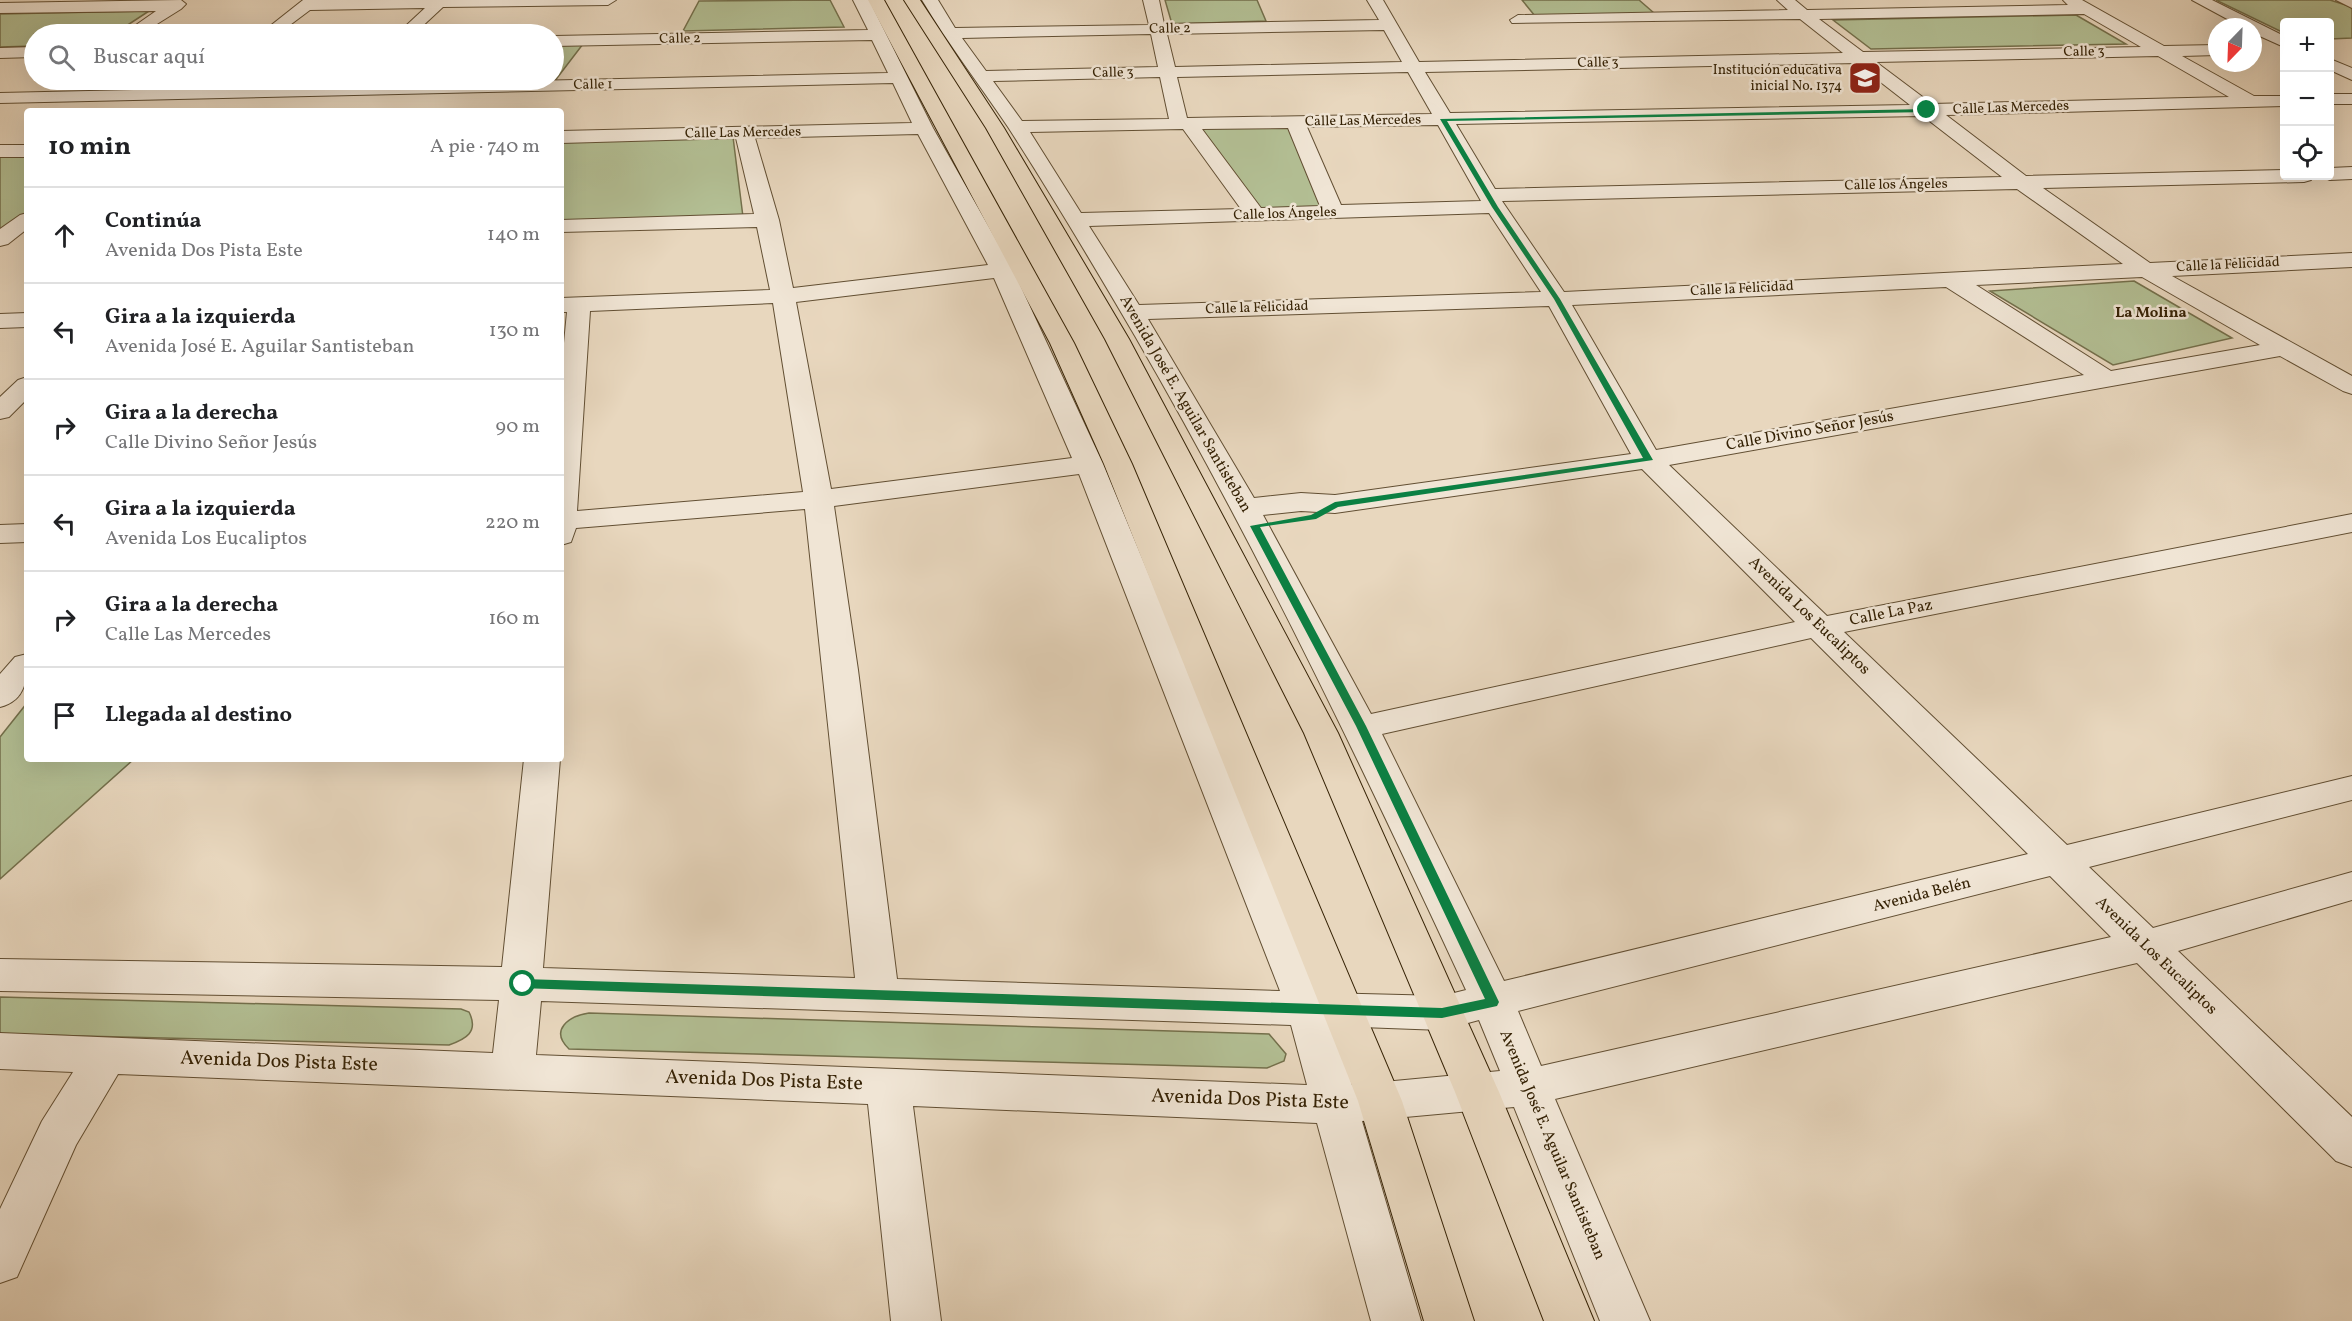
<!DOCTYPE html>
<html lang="es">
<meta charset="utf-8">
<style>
body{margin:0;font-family:Vollkorn,serif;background:#f6f6f6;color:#202124}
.controls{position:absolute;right:18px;top:18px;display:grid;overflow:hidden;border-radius:6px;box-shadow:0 6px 24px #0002}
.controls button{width:54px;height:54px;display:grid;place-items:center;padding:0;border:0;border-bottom:2px solid #e0e0e0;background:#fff;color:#202124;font:30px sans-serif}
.compass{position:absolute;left:2208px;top:18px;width:54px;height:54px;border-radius:50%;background:#fff;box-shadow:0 6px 24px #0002;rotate:203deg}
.stop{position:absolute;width:18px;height:18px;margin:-14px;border:4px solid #0b8043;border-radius:50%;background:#fff}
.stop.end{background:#0b8043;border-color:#fff;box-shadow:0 2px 6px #0008}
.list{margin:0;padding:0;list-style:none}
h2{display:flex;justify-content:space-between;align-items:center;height:78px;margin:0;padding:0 24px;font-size:26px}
h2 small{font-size:20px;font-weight:400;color:#757577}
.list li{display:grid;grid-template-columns:39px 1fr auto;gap:18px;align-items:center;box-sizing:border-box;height:96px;padding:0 24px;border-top:2px solid #e0e0e0}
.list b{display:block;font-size:22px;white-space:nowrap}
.list p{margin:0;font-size:20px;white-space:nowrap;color:#757577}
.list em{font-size:20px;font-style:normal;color:#757577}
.icon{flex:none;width:33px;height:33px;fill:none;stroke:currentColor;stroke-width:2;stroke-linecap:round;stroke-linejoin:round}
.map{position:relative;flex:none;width:2352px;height:1321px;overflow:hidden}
.search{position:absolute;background:#fff;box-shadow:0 6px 24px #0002;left:24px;top:24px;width:540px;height:66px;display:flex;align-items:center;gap:15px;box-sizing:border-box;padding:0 21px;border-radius:33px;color:#757577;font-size:22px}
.panel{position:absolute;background:#fff;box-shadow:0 6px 24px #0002;left:24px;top:108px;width:540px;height:654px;border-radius:6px}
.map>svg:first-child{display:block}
.green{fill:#b3bf94;stroke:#74704c;stroke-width:1.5}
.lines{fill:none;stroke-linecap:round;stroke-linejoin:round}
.minor-casing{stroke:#624f33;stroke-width:2}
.major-casing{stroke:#352205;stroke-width:2}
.minor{fill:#f0e5d5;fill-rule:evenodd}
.major{fill:#e8d7be;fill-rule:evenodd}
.route{fill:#0b8043}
.labels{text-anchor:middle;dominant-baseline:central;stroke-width:5;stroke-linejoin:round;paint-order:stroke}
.far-street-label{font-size:14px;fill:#352205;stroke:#f0e5d5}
.far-poi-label{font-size:14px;fill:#352205;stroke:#f0e5d5;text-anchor:end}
.far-neighbourhood-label{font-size:15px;font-weight:bold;fill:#352205;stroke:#f0e5d5}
.street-label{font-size:16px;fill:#352205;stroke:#f0e5d5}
.near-street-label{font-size:20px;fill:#352205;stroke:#f0e5d5}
</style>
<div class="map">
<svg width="2352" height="1321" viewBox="0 0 2352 1321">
<rect width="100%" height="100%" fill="#e8d7be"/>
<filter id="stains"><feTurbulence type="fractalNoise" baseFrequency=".00333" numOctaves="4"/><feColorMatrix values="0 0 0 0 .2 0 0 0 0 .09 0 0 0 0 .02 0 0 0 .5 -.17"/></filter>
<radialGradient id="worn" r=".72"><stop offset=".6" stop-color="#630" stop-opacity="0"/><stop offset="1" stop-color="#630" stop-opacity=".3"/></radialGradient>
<!-- green -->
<g class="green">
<polygon points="830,0 844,27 683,31 699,1"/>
<polygon points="1165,0 1257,0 1266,21 1172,24"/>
<polygon points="1522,0 1639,0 1654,13 1535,16"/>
<polygon points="2216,0 2330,0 2352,7 2352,38 2330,39 2330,22 2284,22 2284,33"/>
<polygon points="149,11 114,34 34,34 34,46 0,47 0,14"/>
<polygon points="2076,15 2126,44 1871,49 1833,20"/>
<polygon points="583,44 554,82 362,86 369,80 554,80 554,45"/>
<polygon points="1297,125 1323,209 1261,210 1198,126"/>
<polygon points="733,137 743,217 561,222 561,141"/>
<polygon points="0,151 27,151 27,219 0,239"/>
<polygon points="2134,281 2232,338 2113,365 1990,291"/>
<polygon points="27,703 27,759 134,759 0,879 0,737"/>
<path d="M0,997l461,12 8,3c10,20 -3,27 -20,33l-449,-11z"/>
<path d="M589,1013l680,21 17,20 -2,7 -17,7 -698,-19c-20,-19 0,-33 20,-36z"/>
</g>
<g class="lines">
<defs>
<g id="minor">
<polygon points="181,0 186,4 181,9 141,34 123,34 156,11 0,13 0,3"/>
<polygon points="303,0 616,0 608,5 443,7 414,34 397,34 425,8 310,10 278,34 260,34"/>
<path d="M853,0h16l64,128 80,142 90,194 219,529 120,3 24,-6c-103,-222 -208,-442 -331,-654 -41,-70 -83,-141 -127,-209 -29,-43 -59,-82 -86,-127h16l17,28 194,-3 -6,-25h16l5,24 215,-4 -12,-20h16l36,62 424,-9 -43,-34 -288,4 -2,-3 8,-5 270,-5 -11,-10h18l12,10 261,-5 -5,-5h19l82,46 53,-1v10l-35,1 72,40h30v10l-338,9 80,61 258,-6v6h30l-3,4 -7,2 -261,6 107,75 202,-10v14l-180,9 180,100v18l-9,-3 -63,-35 -611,109 158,151 525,-102v18l-508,100 223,213 285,-69v24l-263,67 64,61 199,-56v28l-174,51 174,166v50l-16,-6 -199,-198 -582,136 95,222h-50l-86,-214 -152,14 59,200h-50l-54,-198 -404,-17 28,215h-50l-23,-217 -750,-30 -42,71 -59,132 -17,6v-74l42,-88 31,-49 -73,-3v-36l493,20 6,-53 -499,-9v-32l502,8 22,-208h36l-17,209 312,10 -50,-469 -229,19 -5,14 -10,3v-171l6,-62h-6v-14l209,-8 -13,-63 -196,5v-12l193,-6 -18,-76 -175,5v-12l351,-8 -19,-40 -893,20v-10l888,-20 -16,-33 -318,6v-10l314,-6zM2084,14l57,33 -278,5 -44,-33zM1384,30l18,32 -227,5 -8,-33zM1151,34l7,33 -172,4 -24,-33zM2158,56l71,41 -297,7 -56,-42zM1856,63l54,42 -460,8 -25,-41zM1408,72l24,42 -245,4 -10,-41zM1160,77l9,42 -147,2 -29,-40zM1923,116l79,61 -507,12 -39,-65zM1438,125l43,76 -140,4 -34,-78zM1288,128l32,78 -59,2 -59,-79zM1183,129l58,80 -160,4 -51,-81zM918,134l70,131 -195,23 -14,-68 -24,-82zM2017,189l106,75 -559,28 -62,-91zM1489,213l52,79 -402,13 -50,-79zM2142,277l118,68 -149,26 -135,-86zM994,278l78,180 -241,31 -35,-187zM1946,287l138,88 -428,75 -84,-145zM773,303l30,189 -226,19 13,-200zM1549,306l82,148 -296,41 -34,-2 -47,5 -106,-179zM1642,469l153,153 -424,92 -108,-199 38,-4 34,2zM1079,474l201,517 -383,-12 -39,-309 -24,-164zM1811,638l217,216 -524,127 -122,-247zM2050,876l61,61 -570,129 -23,-55zM541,1001l750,24 16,60 -771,-30zM1479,1020l21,51 -148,14 -18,-59 108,4z"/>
<polygon points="2192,0 2212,0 2284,36 2284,47 2253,33 2253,27 2242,27"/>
<polygon points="2336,0 2352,0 2352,8"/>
<polygon points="34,47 34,57 0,58 0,48"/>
<polygon points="2330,59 2352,68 2352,80 2330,70"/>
<rect x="2330" y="94" width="22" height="10"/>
<rect x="0" y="145" width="27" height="12"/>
<polygon points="2352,167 2352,179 2330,180 2321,176 2330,176 2330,168"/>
<polygon points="27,213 27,229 8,244 0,246 0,229 20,215"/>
<polygon points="27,313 27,327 0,328 0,314"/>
<polygon points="27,377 27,399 9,417 0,419 0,397 18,380"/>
<polygon points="27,524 27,542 0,543 0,525"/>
<path d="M27,654c0,24 0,46 -27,53v-33l15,-17z"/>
</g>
<g id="major">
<polygon points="868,0 884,0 1074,343 1132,464 1402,1101 1474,1321 1424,1321 1358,1101 1104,464 1050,343"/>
<polygon points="904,0 920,0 1004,128 1129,339 1338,733 1499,1092 1594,1321 1544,1321 1455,1092 1304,733 1105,339 986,128"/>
</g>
</defs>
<!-- minor casing -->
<use href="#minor" class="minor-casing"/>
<!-- major casing -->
<use href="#major" class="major-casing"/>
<!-- minor -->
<use href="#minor" class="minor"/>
<!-- major -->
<use href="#major" class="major"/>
</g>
<!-- route -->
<polygon class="route" points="1927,109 1929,112 1447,121 1498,207 1560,299 1653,460 1338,507 1316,519 1260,527 1366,726 1499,1002 1497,1006 1442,1018 519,988 519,981 523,979 1442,1008 1485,999 1356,726 1250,526 1311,515 1335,502 1643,458 1554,299 1492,207 1440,119"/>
<!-- icons -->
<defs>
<symbol id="school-square" viewBox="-11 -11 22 22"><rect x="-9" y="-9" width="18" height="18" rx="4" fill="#8f2418" stroke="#f0e5d5"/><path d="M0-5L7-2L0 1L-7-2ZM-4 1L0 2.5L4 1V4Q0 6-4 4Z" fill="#fff"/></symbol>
</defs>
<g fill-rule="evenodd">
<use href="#school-square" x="1846" y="59" width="38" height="38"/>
</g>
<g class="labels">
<!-- far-street labels -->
<g class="far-street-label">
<text transform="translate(1170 29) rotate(-1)">Calle 2</text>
<text transform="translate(680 39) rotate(-1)">Calle 2</text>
<text transform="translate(2084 52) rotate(-1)">Calle 3</text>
<text transform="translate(1598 63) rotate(-1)">Calle 3</text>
<text transform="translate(1113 73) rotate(-1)">Calle 3</text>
<text transform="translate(593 85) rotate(-1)">Calle 1</text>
<text transform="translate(2011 108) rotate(-2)">Calle Las Mercedes</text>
<text transform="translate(1363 121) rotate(-1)">Calle Las Mercedes</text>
<text transform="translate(743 133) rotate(-1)">Calle Las Mercedes</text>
<text transform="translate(1896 185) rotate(-1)">Calle los Ángeles</text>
<text transform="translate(1285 214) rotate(-2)">Calle los Ángeles</text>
<text transform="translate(2228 265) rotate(-3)">Calle la Felicidad</text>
<text transform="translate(1742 289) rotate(-3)">Calle la Felicidad</text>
<text transform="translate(1257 308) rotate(-2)">Calle la Felicidad</text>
</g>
<!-- far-poi labels -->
<g class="far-poi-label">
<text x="1842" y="70">Institución educativa<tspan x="1842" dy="16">inicial No. 1374</tspan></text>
</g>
<!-- far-neighbourhood labels -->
<g class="far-neighbourhood-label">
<text x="2151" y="313">La Molina</text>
</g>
<!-- street labels -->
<g class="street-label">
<text transform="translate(1185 404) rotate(60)">Avenida José E. Aguilar Santisteban</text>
<text transform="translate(1810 431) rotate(-10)">Calle Divino Señor Jesús</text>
<text transform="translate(1891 613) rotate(-11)">Calle La Paz</text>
<text transform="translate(1809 616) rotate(44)">Avenida Los Eucaliptos</text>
<text transform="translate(1922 895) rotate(-14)">Avenida Belén</text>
<text transform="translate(2156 956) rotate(44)">Avenida Los Eucaliptos</text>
<text transform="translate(1552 1145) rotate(67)">Avenida José E. Aguilar Santisteban</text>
</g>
<!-- near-street labels -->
<g class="near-street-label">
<text transform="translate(279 1062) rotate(2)">Avenida Dos Pista Este</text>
<text transform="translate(764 1081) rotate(2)">Avenida Dos Pista Este</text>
<text transform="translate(1250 1100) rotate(2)">Avenida Dos Pista Este</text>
</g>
</g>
<rect width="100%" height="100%" filter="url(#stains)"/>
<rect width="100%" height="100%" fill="url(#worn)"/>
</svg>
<div class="controls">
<button>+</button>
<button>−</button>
<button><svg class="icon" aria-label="locate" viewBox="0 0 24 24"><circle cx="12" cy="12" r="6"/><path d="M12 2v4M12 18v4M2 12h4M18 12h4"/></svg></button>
</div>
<svg class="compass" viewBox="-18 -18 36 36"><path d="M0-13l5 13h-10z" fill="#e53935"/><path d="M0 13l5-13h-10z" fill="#757577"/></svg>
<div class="stop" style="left:523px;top:984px"></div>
<div class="stop end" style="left:1927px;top:110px"></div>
<div class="search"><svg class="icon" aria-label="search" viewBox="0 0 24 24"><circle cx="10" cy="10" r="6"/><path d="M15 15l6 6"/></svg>Buscar aquí</div>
<section class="panel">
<h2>10 min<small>A pie · 740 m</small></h2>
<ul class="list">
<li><svg class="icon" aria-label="ahead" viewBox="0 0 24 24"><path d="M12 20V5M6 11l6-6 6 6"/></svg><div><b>Continúa</b><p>Avenida Dos Pista Este</p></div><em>140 m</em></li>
<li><svg class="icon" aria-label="left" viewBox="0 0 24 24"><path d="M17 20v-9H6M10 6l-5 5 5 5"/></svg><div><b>Gira a la izquierda</b><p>Avenida José E. Aguilar Santisteban</p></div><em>130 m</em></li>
<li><svg class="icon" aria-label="right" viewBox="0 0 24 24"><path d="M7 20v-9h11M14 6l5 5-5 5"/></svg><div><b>Gira a la derecha</b><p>Calle Divino Señor Jesús</p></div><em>90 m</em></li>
<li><svg class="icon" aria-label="left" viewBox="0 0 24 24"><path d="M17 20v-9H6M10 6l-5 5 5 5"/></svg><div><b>Gira a la izquierda</b><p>Avenida Los Eucaliptos</p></div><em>220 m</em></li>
<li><svg class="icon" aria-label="right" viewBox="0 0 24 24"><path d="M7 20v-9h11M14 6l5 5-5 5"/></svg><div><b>Gira a la derecha</b><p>Calle Las Mercedes</p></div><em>160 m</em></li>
<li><svg class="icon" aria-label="arrive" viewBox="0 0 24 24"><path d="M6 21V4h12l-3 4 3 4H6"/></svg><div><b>Llegada al destino</b></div></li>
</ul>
</section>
</div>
